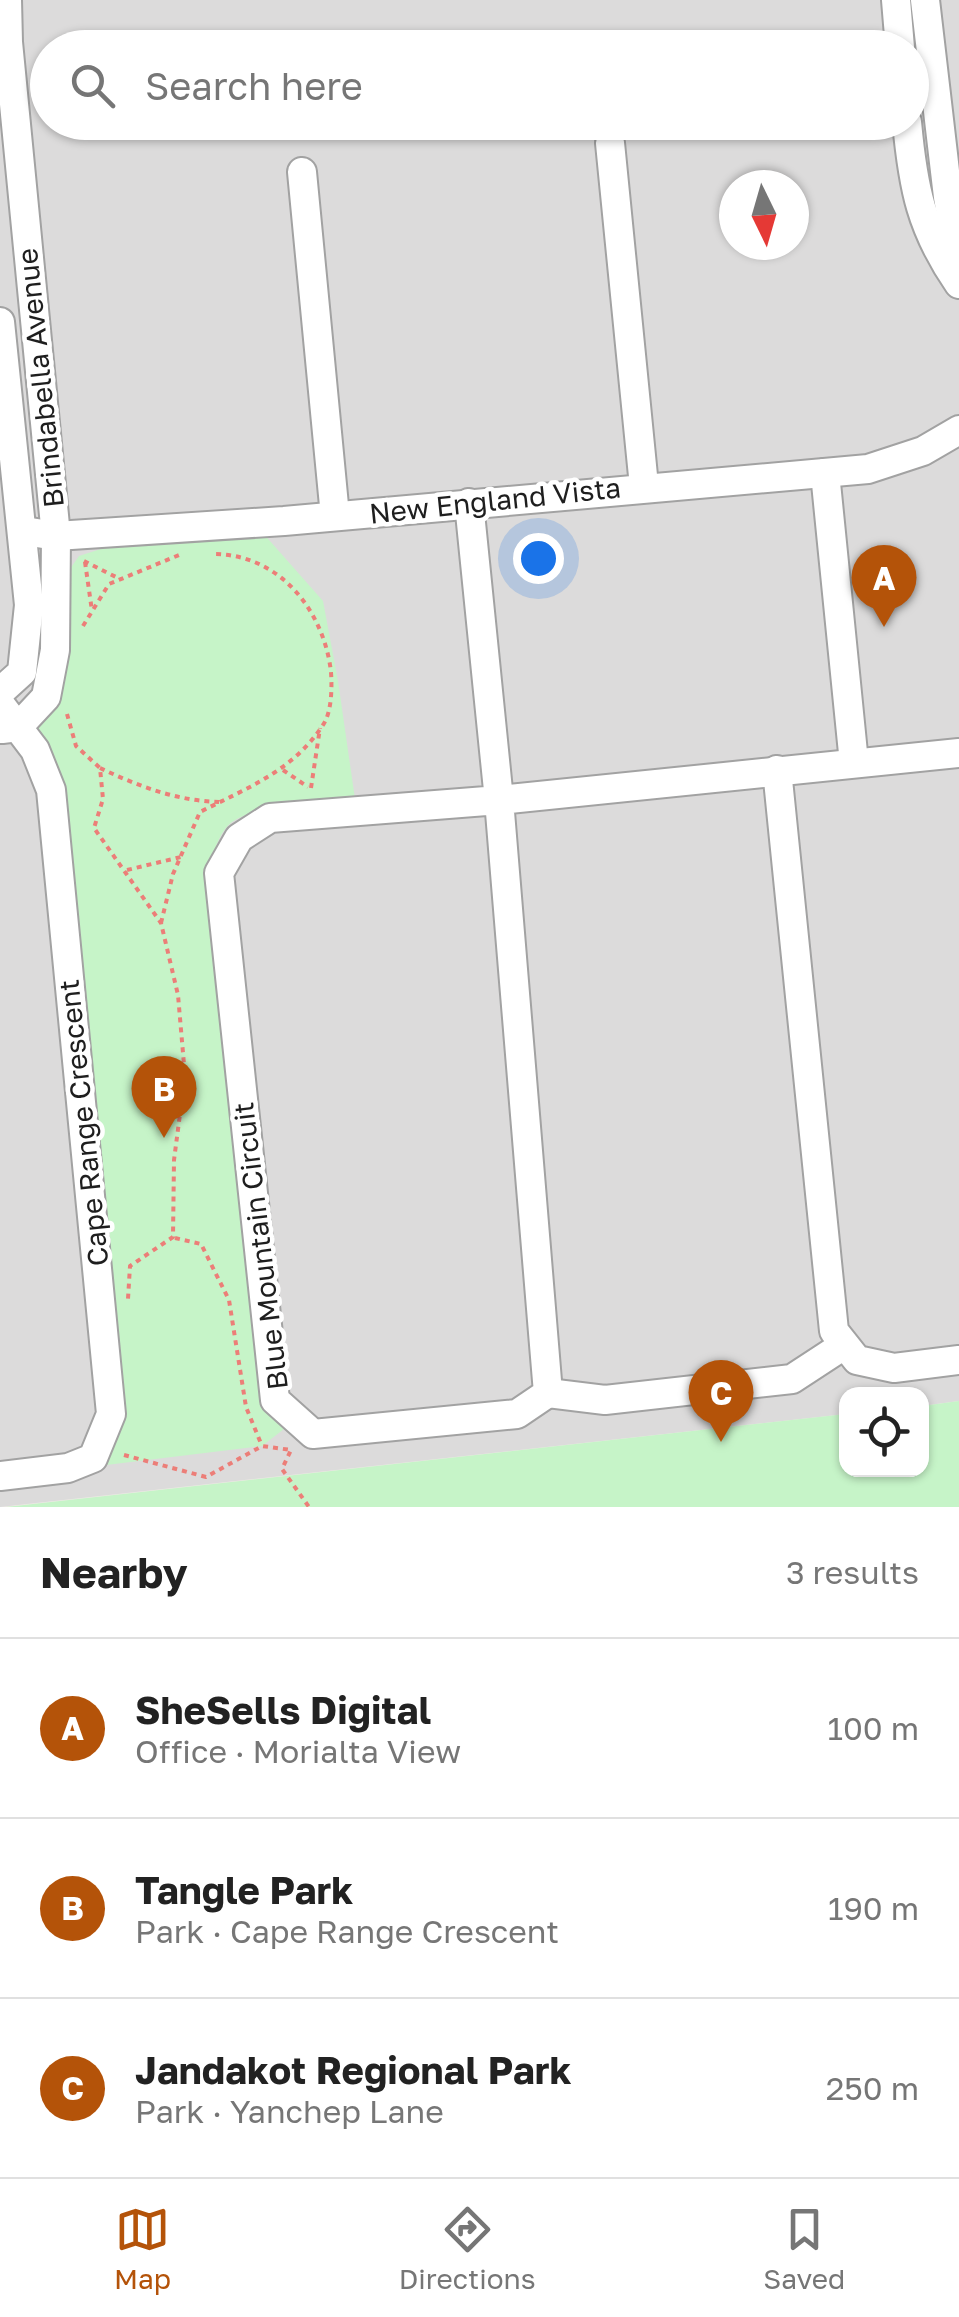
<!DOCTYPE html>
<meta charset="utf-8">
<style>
body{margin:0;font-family:"Golos Text",sans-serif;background:#f6f6f6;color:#222}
.controls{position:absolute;right:30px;bottom:30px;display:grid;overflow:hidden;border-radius:20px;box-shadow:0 2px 8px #0004}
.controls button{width:90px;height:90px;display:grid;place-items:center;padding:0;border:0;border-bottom:2px solid #e0e0e0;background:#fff;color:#222;font:50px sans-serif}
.compass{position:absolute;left:719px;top:170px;width:90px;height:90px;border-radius:50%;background:#fff;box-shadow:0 2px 8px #0004;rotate:175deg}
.you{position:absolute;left:538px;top:558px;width:35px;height:35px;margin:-25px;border:8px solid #fff;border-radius:50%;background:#1a73e8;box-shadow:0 0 0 15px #1a73e833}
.badge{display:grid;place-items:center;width:65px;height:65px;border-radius:50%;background:#b45309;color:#fff;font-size:32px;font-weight:700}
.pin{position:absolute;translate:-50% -82px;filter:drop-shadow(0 2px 5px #0008)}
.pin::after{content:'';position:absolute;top:52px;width:35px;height:30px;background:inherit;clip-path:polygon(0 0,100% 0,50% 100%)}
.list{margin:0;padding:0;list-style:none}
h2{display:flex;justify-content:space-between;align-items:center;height:130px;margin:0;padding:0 40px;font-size:42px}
h2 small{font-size:32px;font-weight:400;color:#767676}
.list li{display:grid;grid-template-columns:65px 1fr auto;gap:30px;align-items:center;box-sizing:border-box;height:180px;padding:0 40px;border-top:2px solid #e0e0e0}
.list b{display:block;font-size:38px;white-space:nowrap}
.list p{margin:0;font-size:32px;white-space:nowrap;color:#767676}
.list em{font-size:32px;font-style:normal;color:#767676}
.icon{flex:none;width:55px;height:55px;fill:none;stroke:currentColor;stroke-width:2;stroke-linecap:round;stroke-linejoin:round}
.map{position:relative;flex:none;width:959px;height:1507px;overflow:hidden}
.search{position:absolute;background:#fff;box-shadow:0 2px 8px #0004;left:30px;right:30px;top:30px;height:110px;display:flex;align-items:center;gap:25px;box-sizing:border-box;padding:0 35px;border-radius:55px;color:#767676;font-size:38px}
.sheet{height:670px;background:#fff}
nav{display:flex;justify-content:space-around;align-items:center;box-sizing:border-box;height:140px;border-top:2px solid #e0e0e0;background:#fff;font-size:28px;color:#767676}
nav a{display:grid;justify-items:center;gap:5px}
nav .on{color:#b45309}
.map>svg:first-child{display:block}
.residential{fill:#dcdbdb;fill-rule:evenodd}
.park{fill:#c6f4c8}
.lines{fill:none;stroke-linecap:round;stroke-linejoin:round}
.minor-casing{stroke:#a2a2a2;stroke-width:32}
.path{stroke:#ec7e78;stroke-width:4;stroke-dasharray:5 5;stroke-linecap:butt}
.minor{stroke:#fff;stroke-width:28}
.labels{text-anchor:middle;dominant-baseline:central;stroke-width:9;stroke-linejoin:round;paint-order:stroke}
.street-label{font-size:28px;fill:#1e1e1e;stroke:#fff}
</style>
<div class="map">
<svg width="959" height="1507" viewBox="0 0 959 1507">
<rect width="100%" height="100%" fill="#eeebe5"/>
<!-- residential -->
<path class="residential" d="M0,0h959v1401l-37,5v-12h-76v20l-846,93zM48,48h864v74h-864zM734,185h60v60h-60z"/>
<!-- park -->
<g class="park">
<path d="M262,532l61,69 15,80 17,118c-32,4 -98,5 -123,23 -13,10 -20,33 -22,49l55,535 19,23 -22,17 -164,20 20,-50 -61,-630 -30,-58 38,-152 14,-20 28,-9z"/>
<polygon points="959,1401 959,1507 6,1507 846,1414 846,1470 922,1470 922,1406"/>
</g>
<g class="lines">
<defs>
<g id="minor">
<polyline points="896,0 900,48"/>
<polyline points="925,0 948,197 959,259"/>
<path d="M907,122c6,66 14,107 52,162"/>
<polyline points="610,143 644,486"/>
<polyline points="302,172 335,516"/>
<polyline points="0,322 29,605 22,672 0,692"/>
<polyline points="825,473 854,763"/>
<polyline points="469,503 499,800 548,1393 517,1414 313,1434 275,1400 219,873 239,838 270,818 499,800 959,753"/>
<polyline points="24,531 56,536 284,521 868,469 923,451 959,430"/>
<polyline points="0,704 35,750 51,790 111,1414 93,1458 68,1468 0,1476"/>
<polyline points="2,729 18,727 46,697 55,650 56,536 8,42 7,0"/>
<polyline points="777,770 834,1331 857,1360 894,1368 959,1360"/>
<polyline points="548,1393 605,1400 792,1379 844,1345"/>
</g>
</defs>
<!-- minor casing -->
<use href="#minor" class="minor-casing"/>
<!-- path -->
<g class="path">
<polyline points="84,561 120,579"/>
<polyline points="85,562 92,611"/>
<polyline points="83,626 109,584 179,555"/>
<polyline points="67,714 76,746 100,768 103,799 94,828 161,923 178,995 185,1076 174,1160 173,1237 130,1266 128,1299"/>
<path d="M100,768c38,18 77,33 119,34"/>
<polyline points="283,770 308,787"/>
<polyline points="311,788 320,728"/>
<polyline points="127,870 181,857"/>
<path d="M161,923l12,-49 27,-62c47,-24 93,-41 123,-87 9,-13 9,-38 8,-53 -7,-61 -51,-118 -118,-118"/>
<polyline points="175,1238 201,1244 229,1300 246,1407 262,1446"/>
<polyline points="124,1455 206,1477 262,1446 291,1450 282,1469 309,1507"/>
</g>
<!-- minor -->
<use href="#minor" class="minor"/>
</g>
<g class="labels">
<!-- street labels -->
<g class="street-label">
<text transform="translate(40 378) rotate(-96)">Brindabella Avenue</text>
<text transform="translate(495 500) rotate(-6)">New England Vista</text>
<text transform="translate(83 1123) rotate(-96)">Cape Range Crescent</text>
<text transform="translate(260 1246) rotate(-97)">Blue Mountain Circuit</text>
</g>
</g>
</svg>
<div class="controls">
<button><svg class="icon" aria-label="locate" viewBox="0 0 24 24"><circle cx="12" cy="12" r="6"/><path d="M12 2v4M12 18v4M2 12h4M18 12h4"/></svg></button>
</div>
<svg class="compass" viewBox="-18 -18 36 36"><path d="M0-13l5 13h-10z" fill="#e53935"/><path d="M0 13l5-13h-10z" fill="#767676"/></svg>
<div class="you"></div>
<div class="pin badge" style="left:884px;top:627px">A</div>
<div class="pin badge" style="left:164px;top:1138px">B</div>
<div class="pin badge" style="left:721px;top:1442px">C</div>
<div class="search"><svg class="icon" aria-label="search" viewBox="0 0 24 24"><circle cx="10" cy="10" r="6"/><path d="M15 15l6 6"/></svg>Search here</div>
</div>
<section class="sheet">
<h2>Nearby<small>3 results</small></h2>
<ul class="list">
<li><span class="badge">A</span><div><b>SheSells Digital</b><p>Office · Morialta View</p></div><em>100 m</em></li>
<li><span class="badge">B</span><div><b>Tangle Park</b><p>Park · Cape Range Crescent</p></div><em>190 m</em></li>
<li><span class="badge">C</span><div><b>Jandakot Regional Park</b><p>Park · Yanchep Lane</p></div><em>250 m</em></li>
</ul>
</section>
<nav>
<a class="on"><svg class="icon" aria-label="map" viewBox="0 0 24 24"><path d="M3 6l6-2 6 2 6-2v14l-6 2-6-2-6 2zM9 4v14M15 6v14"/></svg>Map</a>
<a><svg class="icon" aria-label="directions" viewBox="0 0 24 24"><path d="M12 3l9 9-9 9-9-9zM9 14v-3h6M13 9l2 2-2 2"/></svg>Directions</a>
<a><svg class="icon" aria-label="saved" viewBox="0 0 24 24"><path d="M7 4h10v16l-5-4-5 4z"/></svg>Saved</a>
</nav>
